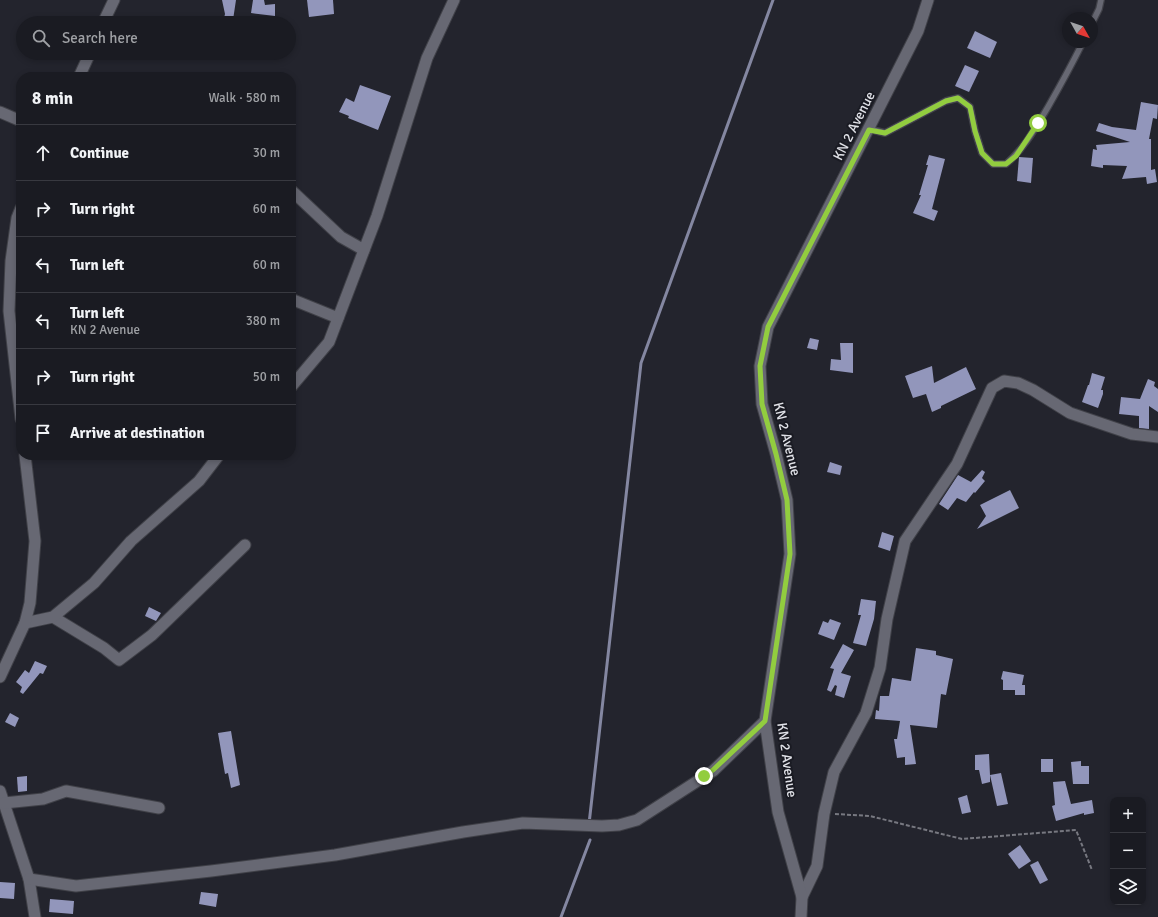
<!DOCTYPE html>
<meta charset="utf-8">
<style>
body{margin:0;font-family:Signika,sans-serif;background:#27282f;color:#f1f3f6}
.controls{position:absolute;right:12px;bottom:12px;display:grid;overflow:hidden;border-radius:8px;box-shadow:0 2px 6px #0003}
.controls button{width:36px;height:36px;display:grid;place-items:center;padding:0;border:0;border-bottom:1px solid #383940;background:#1a1b22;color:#f1f3f6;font:20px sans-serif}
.compass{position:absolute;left:1062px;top:12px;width:36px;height:36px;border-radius:50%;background:#1a1b22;box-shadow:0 2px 6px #0003;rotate:130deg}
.stop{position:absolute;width:12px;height:12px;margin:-9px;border:3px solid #92cd3f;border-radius:50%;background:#fff}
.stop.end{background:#92cd3f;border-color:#fff;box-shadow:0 1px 4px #0008}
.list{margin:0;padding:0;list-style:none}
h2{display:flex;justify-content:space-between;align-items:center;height:52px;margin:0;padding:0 16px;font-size:17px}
h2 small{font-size:13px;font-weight:400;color:#9fa1a5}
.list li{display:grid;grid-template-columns:26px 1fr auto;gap:12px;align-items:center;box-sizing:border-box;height:56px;padding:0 16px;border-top:1px solid #383940}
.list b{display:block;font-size:15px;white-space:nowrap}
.list p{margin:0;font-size:13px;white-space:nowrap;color:#9fa1a5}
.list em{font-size:13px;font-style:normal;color:#9fa1a5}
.icon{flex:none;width:22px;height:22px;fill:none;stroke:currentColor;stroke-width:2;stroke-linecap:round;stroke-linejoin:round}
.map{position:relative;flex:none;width:1158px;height:917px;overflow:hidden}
.search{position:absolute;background:#1a1b22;box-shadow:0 2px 6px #0003;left:16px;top:16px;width:280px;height:44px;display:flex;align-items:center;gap:10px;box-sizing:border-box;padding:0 14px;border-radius:22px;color:#9fa1a5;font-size:15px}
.panel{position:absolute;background:#1a1b22;box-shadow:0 2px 6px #0003;left:16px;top:72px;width:280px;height:388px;border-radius:16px}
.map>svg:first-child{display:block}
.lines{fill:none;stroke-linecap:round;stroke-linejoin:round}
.stream{stroke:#8487a1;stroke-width:3}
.building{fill:#9296bb}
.service-casing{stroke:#404148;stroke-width:8}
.minor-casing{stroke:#404148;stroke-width:13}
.secondary-casing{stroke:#404148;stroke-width:13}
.path{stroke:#777880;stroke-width:2;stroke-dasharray:4 2;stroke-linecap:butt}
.service{stroke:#676873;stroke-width:5.5}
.minor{stroke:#676873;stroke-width:11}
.secondary{stroke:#676873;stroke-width:11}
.route{stroke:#92cd3f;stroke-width:5}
.labels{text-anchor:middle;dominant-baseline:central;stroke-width:4;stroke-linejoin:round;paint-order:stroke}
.street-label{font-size:14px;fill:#e1e2e8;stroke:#1a1b23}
</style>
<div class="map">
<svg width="1158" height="917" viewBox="0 0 1158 917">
<rect width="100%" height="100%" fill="#23242d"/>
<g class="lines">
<!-- stream -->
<g class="stream">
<polyline points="589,824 641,363 773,0"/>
<polyline points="561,917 590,840"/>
</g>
</g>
<!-- building -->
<g class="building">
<polygon points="222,0 236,0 233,20 224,18 225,14"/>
<polygon points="253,0 264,0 265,5 275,4 275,16 251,13"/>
<polygon points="307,0 333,0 334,14 309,17"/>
<polygon points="975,31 997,42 990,58 967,48"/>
<polygon points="965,65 979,71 969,92 955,86"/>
<polygon points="360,85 391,96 378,130 348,118 349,116 339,112 346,98 354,102"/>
<polygon points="1141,102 1158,105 1157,119 1153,118 1149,139 1151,139 1151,170 1155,169 1157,182 1147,184 1146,177 1122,179 1127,166 1103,165 1103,168 1091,166 1093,149 1097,150 1096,145 1130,142 1096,131 1099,123 1112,127 1136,130"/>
<polygon points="929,155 945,159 932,209 938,211 934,221 913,213 921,195 919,195 928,165 926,165"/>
<polygon points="1019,157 1033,158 1031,183 1017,181"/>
<polygon points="810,338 819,340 817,350 807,348"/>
<polygon points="840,343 853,343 853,373 830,370 831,359 841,360"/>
<polygon points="932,366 934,383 966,367 976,389 941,406 941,408 932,412 926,394 913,398 905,376"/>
<polygon points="1092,373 1105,377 1101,390 1103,390 1103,394 1098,408 1082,402 1088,385 1089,385"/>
<polygon points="1148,379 1155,382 1154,386 1158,389 1158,412 1149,406 1149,429 1139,428 1139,416 1119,414 1121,397 1140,399"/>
<polygon points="830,462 842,466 840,475 827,472"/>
<polygon points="982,470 985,472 982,478 985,481 975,493 974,492 966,502 957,498 948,510 939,504 958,475 971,482"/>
<polygon points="1010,490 1019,508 977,529 986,516 980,505"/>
<polygon points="882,532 894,536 890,551 878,547"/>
<polygon points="861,599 876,601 874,619 866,646 853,643 861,615 858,615"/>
<polygon points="149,607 161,613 156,621 145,616"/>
<polygon points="830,619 841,623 834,640 818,634 823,621 828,623"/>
<polygon points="843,644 854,650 841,673 851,676 844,698 835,695 837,686 835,685 831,692 827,690 834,669 830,668"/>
<polygon points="916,648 936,651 936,655 953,659 946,695 941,694 937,728 910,725 916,764 905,765 905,757 897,758 894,739 897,739 900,721 875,719 876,710 879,711 880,696 889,696 892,678 911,681"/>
<polygon points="35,661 47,666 43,674 40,673 23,694 20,692 22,687 16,682 25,670 29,673"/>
<polygon points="1003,671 1024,675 1022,685 1025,685 1025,695 1015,695 1015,690 1003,690 1003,680 1001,679"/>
<polygon points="10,713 19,718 15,727 5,722"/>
<polygon points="231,731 240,785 231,788 228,773 225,774 218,733"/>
<polygon points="989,754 990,775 1001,773 1008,804 997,806 990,775 990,782 982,784 979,770 975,770 975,755"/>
<rect x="1041" y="759" width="12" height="13"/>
<polygon points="1081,761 1081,766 1089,766 1089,784 1073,784 1071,762"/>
<polygon points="27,776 27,791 18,792 17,777"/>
<polygon points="1065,781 1071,804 1092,800 1094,813 1084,815 1084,813 1056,821 1052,806 1055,805 1053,782"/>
<polygon points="967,795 971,812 962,814 958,798"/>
<polygon points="1020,845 1031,861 1019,869 1008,854"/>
<polygon points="1038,861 1048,880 1040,884 1030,865"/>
<polygon points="0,882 15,883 14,899 0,898"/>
<polygon points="201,892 218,894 216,907 199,904"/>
<polygon points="50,899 74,901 73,914 49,912"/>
</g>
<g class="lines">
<defs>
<g id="service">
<polyline points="1092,23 1099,9 1101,0"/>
<path d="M869,129l16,4 61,-32 12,-3 12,9 5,24 7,22 11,11h13c18,-15 30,-37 42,-57 12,-21 24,-43 35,-65"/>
</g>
<g id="minor">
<polyline points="103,23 114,0"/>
<polyline points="79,77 90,53"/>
<polyline points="0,112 21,121"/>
<polyline points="291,190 341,237 364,250"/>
<polyline points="21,208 17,218 11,261 9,311 21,419"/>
<polyline points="291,299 338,318"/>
<polyline points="291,387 329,342 377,216 427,58 454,0"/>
<polyline points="53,617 104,648 119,660 152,635 245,545"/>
<polyline points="25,623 53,617 94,583 131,541 199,481 219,455"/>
<polyline points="0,677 25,623 30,603 35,541 25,455"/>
<polyline points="0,791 29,879 35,917"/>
<polyline points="4,803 43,799 66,791 159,808"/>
<polyline points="29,879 76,886 211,871 335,855 463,832 523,823 602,826 619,825 637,820 713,771 765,721"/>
<polyline points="802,897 817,866 824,814 834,772 866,713 880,668 887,619 905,541 957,464 992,388 1004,381 1018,383 1033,390 1070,413 1132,434 1158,437"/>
</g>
<polyline id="secondary" points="801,917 802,897 778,812 765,721 790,554 787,500 776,454 762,404 760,366 768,327 918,31 928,0"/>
</defs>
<!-- service casing -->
<use href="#service" class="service-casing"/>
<!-- minor casing -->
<use href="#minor" class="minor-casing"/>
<!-- secondary casing -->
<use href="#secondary" class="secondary-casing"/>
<!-- path -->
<polyline class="path" points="835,814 870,816 962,839 1076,830 1092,870"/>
<!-- service -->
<use href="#service" class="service"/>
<!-- minor -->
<use href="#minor" class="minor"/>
<!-- secondary -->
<use href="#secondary" class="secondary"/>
</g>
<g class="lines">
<!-- route -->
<polyline class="route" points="704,776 713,770 765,721 790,554 787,500 776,454 762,404 760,366 768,327 869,130 885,133 946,101 958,98 970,107 975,131 982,153 993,164 1006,164 1016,156 1038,123"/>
</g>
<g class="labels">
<!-- street labels -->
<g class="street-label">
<text transform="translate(854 126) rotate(-63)">KN 2 Avenue</text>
<text transform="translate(787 439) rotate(76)">KN 2 Avenue</text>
<text transform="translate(787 760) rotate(82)">KN 2 Avenue</text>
</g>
</g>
</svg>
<div class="controls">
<button>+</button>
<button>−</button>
<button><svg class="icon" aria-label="layers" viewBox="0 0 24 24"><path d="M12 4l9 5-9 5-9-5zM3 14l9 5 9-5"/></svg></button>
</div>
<svg class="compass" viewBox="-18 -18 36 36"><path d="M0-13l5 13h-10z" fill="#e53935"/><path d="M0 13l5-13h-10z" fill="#9fa1a5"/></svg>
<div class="stop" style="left:1038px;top:123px"></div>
<div class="stop end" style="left:704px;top:776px"></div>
<div class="search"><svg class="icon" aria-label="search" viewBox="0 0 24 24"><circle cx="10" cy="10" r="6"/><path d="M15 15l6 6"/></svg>Search here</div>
<section class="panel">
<h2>8 min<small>Walk · 580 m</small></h2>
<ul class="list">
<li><svg class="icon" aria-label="ahead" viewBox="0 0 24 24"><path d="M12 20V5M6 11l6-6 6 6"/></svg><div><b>Continue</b></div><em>30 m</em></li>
<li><svg class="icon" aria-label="right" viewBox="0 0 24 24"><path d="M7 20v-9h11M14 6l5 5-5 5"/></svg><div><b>Turn right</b></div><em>60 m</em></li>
<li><svg class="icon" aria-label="left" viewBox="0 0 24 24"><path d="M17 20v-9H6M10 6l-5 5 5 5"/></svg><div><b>Turn left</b></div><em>60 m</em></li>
<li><svg class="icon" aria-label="left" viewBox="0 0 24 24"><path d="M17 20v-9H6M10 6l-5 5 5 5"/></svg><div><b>Turn left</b><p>KN 2 Avenue</p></div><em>380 m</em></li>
<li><svg class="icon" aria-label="right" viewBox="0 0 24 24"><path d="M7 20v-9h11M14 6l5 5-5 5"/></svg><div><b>Turn right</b></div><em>50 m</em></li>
<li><svg class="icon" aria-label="arrive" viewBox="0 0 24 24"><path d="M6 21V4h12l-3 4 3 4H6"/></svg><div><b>Arrive at destination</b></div></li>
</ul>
</section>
</div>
